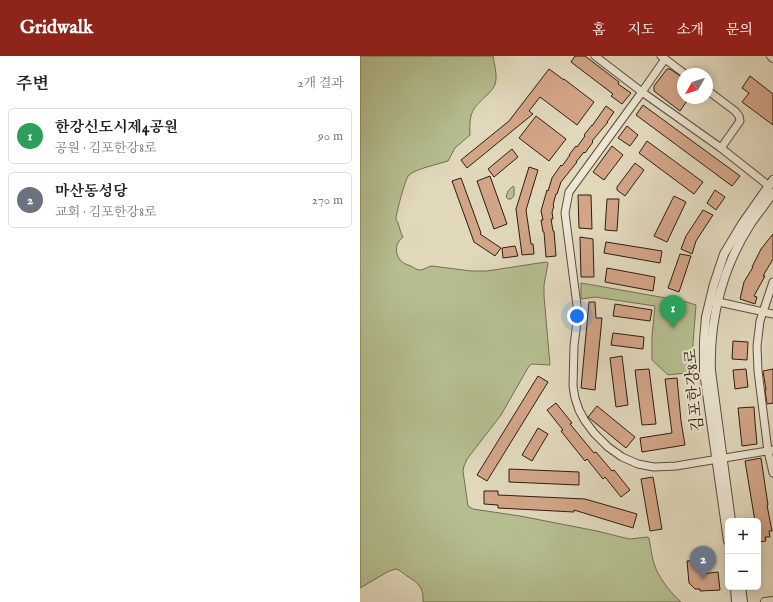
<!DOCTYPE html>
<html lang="ko">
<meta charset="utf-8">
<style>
body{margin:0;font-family:"IM FELL English","Noto Serif KR",serif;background:#f6f6f6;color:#222}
.controls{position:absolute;right:12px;bottom:12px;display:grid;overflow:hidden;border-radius:6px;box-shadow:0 2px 10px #0003}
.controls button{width:36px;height:36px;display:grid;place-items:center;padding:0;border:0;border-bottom:1px solid #e0e0e0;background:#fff;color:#222;font:20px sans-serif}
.compass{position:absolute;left:317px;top:12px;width:36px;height:36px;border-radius:50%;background:#fff;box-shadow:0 2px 10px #0003;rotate:231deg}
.you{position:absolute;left:217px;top:260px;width:14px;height:14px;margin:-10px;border:3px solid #fff;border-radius:50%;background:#1a73e8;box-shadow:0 0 0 6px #1a73e833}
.badge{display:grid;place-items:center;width:26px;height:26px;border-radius:50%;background:#8f2418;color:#fff;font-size:13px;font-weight:700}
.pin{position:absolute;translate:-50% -33px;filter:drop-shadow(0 1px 2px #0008)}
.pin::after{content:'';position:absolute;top:21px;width:14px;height:12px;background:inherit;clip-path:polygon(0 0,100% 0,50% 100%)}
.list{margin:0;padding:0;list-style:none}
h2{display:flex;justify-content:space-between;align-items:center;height:52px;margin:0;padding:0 16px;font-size:17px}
h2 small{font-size:13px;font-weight:400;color:#767676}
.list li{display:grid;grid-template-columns:26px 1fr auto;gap:12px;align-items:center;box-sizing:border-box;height:56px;margin:0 8px 8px;padding:0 8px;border:1px solid #e0e0e0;border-radius:6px}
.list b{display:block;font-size:15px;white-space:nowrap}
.list p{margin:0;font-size:13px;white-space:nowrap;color:#767676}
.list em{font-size:13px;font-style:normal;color:#767676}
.map{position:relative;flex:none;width:413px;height:546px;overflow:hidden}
header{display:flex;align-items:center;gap:24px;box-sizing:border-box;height:56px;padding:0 20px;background:#8f2418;color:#fff}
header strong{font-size:19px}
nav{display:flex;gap:22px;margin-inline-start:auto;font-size:14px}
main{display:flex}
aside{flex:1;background:#fff}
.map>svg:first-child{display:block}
.green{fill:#b5be8f;stroke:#726e4f}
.building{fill:#d2a587;stroke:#2f1d0f}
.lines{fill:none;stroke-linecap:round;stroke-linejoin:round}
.minor-casing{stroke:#5c4c3a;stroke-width:9}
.tertiary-casing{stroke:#5c4c3a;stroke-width:10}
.minor{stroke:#ece6d3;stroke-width:7}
.tertiary{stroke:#ece6d3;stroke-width:8}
.labels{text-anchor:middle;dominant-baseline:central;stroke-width:4;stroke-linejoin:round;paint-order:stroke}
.street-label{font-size:16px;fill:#2f1d0f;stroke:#ece6d3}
</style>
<header>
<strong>Gridwalk</strong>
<nav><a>홈</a><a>지도</a><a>소개</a><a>문의</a></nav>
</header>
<main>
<aside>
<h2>주변<small>2개 결과</small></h2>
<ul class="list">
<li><span class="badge" style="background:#2e9e5b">1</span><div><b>한강신도시제4공원</b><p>공원 · 김포한강8로</p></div><em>90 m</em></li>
<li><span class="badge" style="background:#6b7280">2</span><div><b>마산동성당</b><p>교회 · 김포한강8로</p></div><em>270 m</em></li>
</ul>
</aside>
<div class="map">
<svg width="413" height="546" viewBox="0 0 413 546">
<rect width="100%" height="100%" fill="#e1d8bc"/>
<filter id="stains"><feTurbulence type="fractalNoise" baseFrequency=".005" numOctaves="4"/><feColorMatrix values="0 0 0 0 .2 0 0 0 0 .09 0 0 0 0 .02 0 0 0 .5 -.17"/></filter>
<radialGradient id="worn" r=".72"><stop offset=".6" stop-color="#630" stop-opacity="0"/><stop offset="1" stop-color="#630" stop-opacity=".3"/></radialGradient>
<!-- green -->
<g class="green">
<path d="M0,0h133c1,8 5,20 2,28 -1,4 -4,7 -7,10 -16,15 -19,18 -18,41l-15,13 -7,13c-9,3 -33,8 -39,14 -4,4 -12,36 -13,43 0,2 1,3 2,5 2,5 2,9 5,14 -7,5 -9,15 -3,23 3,3 7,5 11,6 3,2 6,4 9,4 4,0 8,-4 12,-4l39,5h16l52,-8 8,-1 1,1 -4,22v11l6,69 -18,-1 -3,2 -28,49 -34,44 -3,7 -1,5 5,35 5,3 47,7 77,15 24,6 9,2 17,-2 2,1c2,11 3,22 7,31 6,13 15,24 25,33h-258c1,-15 -5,-19 -16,-26 -4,-3 -7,-6 -11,-7l-7,2 -29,17z"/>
<polygon points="153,130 154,131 154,140 151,143 148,143 146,141 148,135"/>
<polygon points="221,227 323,245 336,249 333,287 333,316 308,319 292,304 292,280 295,250 235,241 221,243"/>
</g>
<!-- building -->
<g class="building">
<polygon points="215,0 225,0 259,26 258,28 271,37 262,48 251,40 253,38 211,6"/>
<polygon points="189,13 204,24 204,23 234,46 217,69 180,41 169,55 173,58 107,112 101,104 149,65"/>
<polygon points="307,13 310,13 323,22 323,28 320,33 323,35 323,42 329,42 320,55 294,35 294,30"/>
<polygon points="390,20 413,38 413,69 382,46 389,37 382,32"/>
<polygon points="283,49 380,120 372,130 276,59"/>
<polygon points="246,50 254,56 247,66 248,66 232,85 233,86 225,97 224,96 216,106 217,106 201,126 197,138 196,138 193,149 194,150 192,156 193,163 191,163 193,175 194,175 196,200 186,201 184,176 183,176 181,164 183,164 181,155 187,134 188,135 192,122 201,109 202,110 210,99 209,99 216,90 217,91 225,80 224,79 232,69 232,70"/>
<polygon points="176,60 206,83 189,105 159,82"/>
<polygon points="267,70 278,79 270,90 258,82"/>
<polygon points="287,85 343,126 334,138 279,97"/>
<polygon points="252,90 263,99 244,124 233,116"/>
<polygon points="152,93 158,101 134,121 128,113"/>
<polygon points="275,107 284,114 265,140 257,134 257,131"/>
<polygon points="169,111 178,114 166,154 171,188 173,188 174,198 162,199 156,153"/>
<polygon points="130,120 147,168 134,173 117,125"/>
<polygon points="101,122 121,177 120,178 141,192 135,200 114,186 92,125"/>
<polygon points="355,134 365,141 356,154 347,147"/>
<polygon points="218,139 231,139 232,173 219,172"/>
<polygon points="314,140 326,146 307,186 294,180"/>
<polygon points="247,143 259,143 257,175 245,174"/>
<polygon points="343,154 353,159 336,185 332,198 321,193 326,180"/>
<polygon points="413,178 413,203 403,220 405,220 394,240 397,241 395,248 380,243 384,226 393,211 392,211 401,193"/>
<polygon points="220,181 233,183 234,221 221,221"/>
<polygon points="246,186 302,195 300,207 244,197"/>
<polygon points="155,190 158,200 143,202 142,192"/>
<polygon points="320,198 331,200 319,236 308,232"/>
<polygon points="247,212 295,221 293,235 245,226"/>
<polygon points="229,246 235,246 236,262 242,262 235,334 221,332"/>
<polygon points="255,248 292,254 290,265 253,260"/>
<polygon points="253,277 284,281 283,293 251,289"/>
<polygon points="373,285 388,286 387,304 372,303"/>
<polygon points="262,300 268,349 256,351 250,302"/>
<polygon points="289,313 296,368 282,369 275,314"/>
<polygon points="386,313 388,331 375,333 373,314"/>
<polygon points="413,313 413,347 407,348 405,334 406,334 403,315"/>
<polygon points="178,320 188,326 127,425 117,419"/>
<polygon points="317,322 321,365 325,389 282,396 280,382 312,377 305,323"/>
<polygon points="196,347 212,367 210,368 234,397 236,396 252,415 254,414 270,434 261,441 245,421 243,423 227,403 225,405 201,375 203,374 187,354"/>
<polygon points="237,350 275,381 266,392 228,361"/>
<polygon points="394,351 395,366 397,388 382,390 378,352"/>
<polygon points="178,372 188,378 172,405 162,399"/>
<polygon points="401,402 408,449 407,449 412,475 409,475 410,481 405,481 406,485 398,486 398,465 395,465 385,405"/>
<polygon points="149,413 219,416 219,429 149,426"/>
<polygon points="293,421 302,473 290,475 281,423"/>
<polygon points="124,435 138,435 138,439 225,443 277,458 273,472 214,454 214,456 138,452 138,449 124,448"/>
<polygon points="340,504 341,518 358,516 360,534 340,535 340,533 335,533 329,527 327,505"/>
</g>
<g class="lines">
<defs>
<g id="minor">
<polyline points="235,0 282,36 305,3"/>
<polyline points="301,0 325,18"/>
<polyline points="347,34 375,55 379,60 380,65 361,92"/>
<polyline points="409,130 361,92 282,36 209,136 205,157 218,257 214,290 213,330 215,342 219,354 225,365 234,377 248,391 262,401 278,408 294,411 316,410 413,394"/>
<polyline points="413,226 400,265 397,290 398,315 408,395 413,417"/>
<polyline points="354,245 413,258"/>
</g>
<g id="tertiary">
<polyline points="411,0 413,2"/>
<path d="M371,465l-20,-150c-2,-52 12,-105 40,-148 7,-10 15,-20 22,-30"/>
<polyline points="368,485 344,316 344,284 346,261 354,228 364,198 382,168 413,124"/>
<polyline points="375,531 376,546"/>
<polyline points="381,531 383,546"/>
<polyline points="405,546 413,545"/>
</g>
</defs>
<!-- minor casing -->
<use href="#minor" class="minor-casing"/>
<!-- tertiary casing -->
<use href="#tertiary" class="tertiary-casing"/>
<!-- minor -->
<use href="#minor" class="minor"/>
<!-- tertiary -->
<use href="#tertiary" class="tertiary"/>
</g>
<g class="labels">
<!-- street labels -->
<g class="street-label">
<text transform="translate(335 334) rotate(-95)">김포한강8로</text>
</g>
</g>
<rect width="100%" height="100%" filter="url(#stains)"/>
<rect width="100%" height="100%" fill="url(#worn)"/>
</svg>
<div class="controls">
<button>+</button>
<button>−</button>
</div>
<svg class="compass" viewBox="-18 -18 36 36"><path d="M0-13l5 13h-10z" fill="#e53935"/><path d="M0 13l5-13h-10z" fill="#767676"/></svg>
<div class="you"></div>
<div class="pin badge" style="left:313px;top:272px;background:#2e9e5b">1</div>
<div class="pin badge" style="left:343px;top:523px;background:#6b7280">2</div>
</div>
</main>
